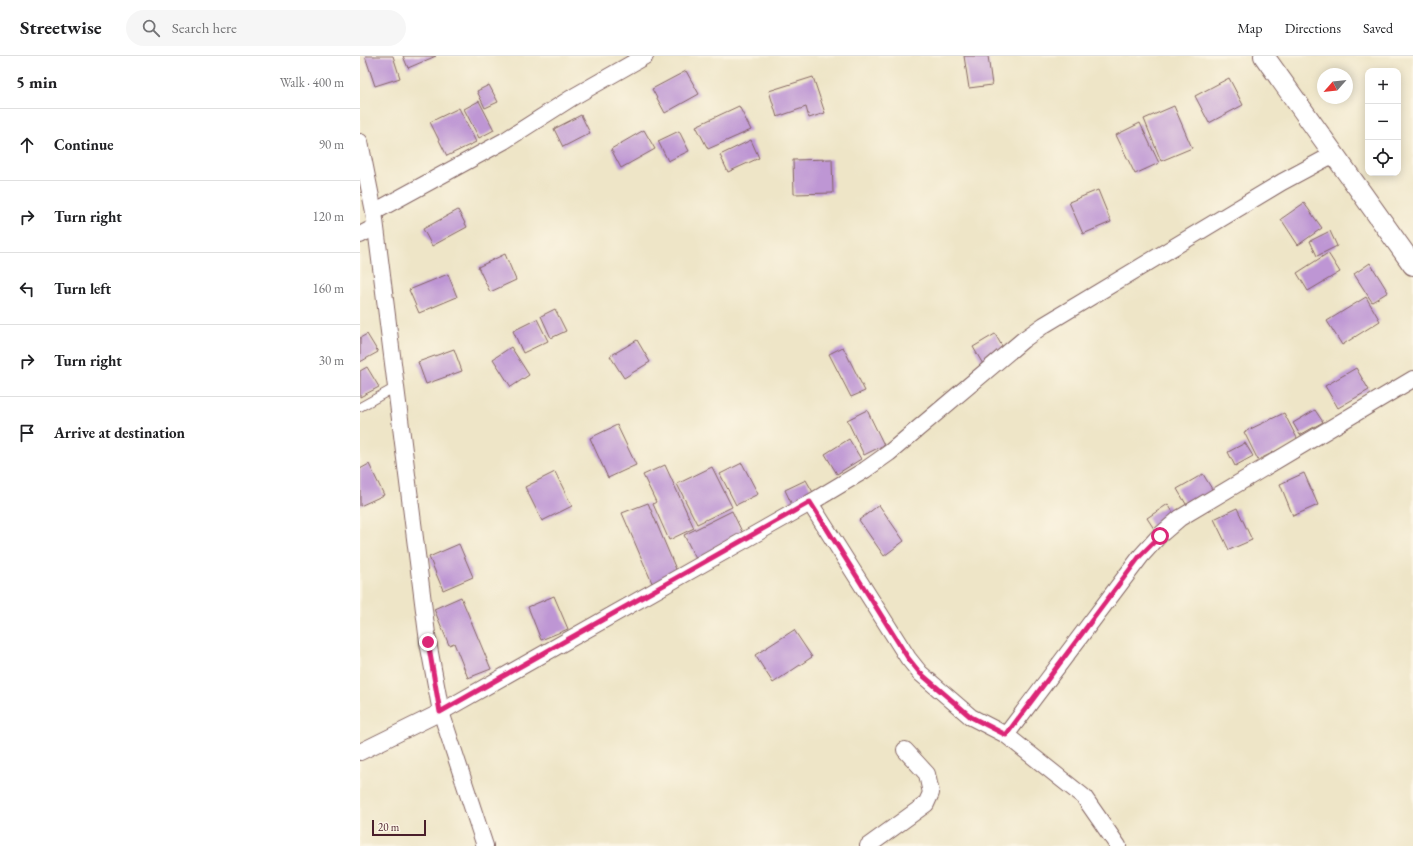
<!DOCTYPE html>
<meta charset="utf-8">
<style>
body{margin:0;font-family:"EB Garamond",serif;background:#f6f6f6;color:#202124}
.controls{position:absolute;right:12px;top:12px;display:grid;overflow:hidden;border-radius:8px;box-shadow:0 2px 10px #0003}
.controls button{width:36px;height:36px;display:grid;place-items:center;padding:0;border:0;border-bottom:1px solid #e0e0e0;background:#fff;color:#202124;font:20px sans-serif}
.compass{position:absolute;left:957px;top:12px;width:36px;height:36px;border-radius:50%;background:#fff;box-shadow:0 2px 10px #0003;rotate:243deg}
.scale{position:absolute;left:12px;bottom:10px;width:54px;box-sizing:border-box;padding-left:4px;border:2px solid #4a1f2b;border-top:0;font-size:11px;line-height:14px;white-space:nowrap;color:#4a1f2b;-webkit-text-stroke:3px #fcf5e5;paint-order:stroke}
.stop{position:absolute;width:12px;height:12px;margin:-9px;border:3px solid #db2777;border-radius:50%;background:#fff}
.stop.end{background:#db2777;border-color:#fff;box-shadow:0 1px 4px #0008}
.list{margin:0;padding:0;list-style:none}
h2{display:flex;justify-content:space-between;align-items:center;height:52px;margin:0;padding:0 16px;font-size:17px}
h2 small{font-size:13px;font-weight:400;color:#757577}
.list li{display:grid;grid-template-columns:26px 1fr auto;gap:12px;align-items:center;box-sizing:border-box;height:72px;padding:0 16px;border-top:1px solid #e0e0e0}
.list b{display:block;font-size:15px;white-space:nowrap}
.list em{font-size:13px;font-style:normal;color:#757577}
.icon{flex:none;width:22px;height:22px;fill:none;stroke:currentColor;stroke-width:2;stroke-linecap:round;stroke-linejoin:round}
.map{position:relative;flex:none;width:1053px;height:790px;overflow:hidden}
header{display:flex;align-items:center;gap:24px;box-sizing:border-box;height:56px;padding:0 20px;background:#fff;border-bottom:1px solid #e0e0e0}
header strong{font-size:19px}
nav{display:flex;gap:22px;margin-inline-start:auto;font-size:14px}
.search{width:280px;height:36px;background:#f6f6f6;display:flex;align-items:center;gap:10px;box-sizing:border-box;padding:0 14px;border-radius:22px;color:#757577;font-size:15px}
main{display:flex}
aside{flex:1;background:#fff}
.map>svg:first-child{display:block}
.building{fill:#be96d4}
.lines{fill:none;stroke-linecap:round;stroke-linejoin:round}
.service-casing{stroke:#836462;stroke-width:10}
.minor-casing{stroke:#836462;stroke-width:18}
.tertiary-casing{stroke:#836462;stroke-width:22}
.service{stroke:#fff;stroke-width:8}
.minor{stroke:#fff;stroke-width:16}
.tertiary{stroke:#fff;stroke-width:20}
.route{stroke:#db2777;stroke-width:5}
</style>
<header>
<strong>Streetwise</strong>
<div class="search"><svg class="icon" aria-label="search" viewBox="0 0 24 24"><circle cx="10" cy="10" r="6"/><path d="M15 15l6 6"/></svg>Search here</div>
<nav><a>Map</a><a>Directions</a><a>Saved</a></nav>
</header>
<main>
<aside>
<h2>5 min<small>Walk · 400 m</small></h2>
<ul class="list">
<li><svg class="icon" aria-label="ahead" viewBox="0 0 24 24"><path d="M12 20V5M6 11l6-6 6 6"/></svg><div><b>Continue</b></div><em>90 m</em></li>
<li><svg class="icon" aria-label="right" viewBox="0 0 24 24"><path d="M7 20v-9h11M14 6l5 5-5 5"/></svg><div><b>Turn right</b></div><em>120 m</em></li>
<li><svg class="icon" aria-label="left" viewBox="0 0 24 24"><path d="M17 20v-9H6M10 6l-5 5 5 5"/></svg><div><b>Turn left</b></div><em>160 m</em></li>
<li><svg class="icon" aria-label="right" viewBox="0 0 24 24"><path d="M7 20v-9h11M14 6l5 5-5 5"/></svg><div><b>Turn right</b></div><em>30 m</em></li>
<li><svg class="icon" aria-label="arrive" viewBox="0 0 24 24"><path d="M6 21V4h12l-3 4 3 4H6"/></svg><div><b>Arrive at destination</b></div></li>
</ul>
</aside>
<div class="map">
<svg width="1053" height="790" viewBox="0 0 1053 790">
<rect width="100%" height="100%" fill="#fcf5e5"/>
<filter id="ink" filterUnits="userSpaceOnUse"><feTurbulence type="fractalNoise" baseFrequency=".025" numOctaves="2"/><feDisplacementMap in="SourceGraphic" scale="8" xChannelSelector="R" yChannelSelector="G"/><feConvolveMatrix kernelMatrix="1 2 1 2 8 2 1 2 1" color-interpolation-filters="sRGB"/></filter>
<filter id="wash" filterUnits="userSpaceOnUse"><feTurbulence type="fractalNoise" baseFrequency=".012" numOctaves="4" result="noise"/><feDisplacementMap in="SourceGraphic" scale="16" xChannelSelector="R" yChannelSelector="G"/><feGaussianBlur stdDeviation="0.9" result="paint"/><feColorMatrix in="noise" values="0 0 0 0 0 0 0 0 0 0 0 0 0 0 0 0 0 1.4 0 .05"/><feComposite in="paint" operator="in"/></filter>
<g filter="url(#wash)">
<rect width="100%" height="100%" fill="#eee5c7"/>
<g id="blocks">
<!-- building -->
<g class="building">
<polygon points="5,0 33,0 40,22 15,30"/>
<polygon points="43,0 76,0 48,12"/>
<polygon points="604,0 628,0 632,29 609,32"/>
<polygon points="326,15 339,38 305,57 292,33"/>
<polygon points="453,21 465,57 449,62 446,51 417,61 409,35"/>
<polygon points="869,22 883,49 849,67 835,40"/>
<polygon points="129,29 138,46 125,52 117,35"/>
<polygon points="119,45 134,74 119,82 104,53"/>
<polygon points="379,50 391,74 348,93 336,70"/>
<polygon points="814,50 832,92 801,105 784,63"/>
<polygon points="99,52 116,86 87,100 70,66"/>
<polygon points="221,59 230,77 203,91 194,73"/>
<polygon points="780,67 799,107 775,118 756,79"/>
<polygon points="284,74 295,93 261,112 251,93"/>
<polygon points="319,75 329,95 308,105 298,85"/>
<polygon points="391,84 399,102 368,116 360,99"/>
<polygon points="472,103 473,137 434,138 433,104"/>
<polygon points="738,134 751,166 723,178 709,146"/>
<polygon points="944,147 962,172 938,189 921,163"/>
<polygon points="98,154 107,171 72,190 63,173"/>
<polygon points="970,175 977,190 957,200 950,185"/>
<polygon points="968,197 980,216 948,235 937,217"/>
<polygon points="145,198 156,224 130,236 118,211"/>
<polygon points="1010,207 1028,236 1012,246 994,218"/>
<polygon points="88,218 97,241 59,257 49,234"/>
<polygon points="1006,241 1020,265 982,289 967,265"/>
<polygon points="195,253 206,275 191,282 181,260"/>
<polygon points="177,263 188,285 163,297 153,275"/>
<polygon points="7,278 18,296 0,306 0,282"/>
<polygon points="635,278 646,297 624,310 613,291"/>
<polygon points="277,284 290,306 264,322 250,300"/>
<polygon points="151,291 169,319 151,331 133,303"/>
<polygon points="483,291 505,335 491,341 469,298"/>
<polygon points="94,293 102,315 66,328 58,306"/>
<polygon points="7,311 19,331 0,341 0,315"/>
<polygon points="996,312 1009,334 978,352 965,330"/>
<polygon points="507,354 524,389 504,399 487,364"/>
<polygon points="955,354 963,366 940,379 933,367"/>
<polygon points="924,357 938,384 898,404 884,376"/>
<polygon points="257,369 276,409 248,422 230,382"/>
<polygon points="489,383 501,403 477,418 465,398"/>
<polygon points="885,387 893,400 875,410 868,396"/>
<polygon points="382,407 398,438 376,449 360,418"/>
<polygon points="9,408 24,439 0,450 0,413"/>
<polygon points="305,409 334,472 309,484 293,448 296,446 283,419"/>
<polygon points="352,411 372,451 337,468 317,428"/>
<polygon points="195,416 212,450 182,465 165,431"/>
<polygon points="944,417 958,449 933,460 920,428"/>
<polygon points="843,418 855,438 829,453 817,433"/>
<polygon points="446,424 454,438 432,449 425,434"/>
<polygon points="288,447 318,518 293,529 262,457"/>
<polygon points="808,448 817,463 796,476 787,462"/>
<polygon points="519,449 544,485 524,500 499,464"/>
<polygon points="877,452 892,484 869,494 854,463"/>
<polygon points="372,455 385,482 337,505 324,479"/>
<polygon points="99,488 113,521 83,534 69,501"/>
<polygon points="194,540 208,573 181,584 168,551"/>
<polygon points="101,541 131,613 108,622 94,587 89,589 74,553"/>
<polygon points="434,574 452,601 413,627 395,599"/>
</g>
</g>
</g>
<g filter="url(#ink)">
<use href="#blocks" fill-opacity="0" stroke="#836462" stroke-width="1"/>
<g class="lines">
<defs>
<polyline id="service" points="0,351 36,331"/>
<g id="minor">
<polyline points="0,86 14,156 68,586 81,656 125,790"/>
<polyline points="14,156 144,85 213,41 285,0"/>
<polyline points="0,179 15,171"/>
<polyline points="450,447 548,602 560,617 611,661 646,679 781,500 799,480 820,462 1053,323"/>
<polyline points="646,679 724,741 758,790"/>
<polyline points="0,696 81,656 450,447 505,414 529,397 663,284 684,269 922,126 974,98"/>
<polyline points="508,790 566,748 571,737 567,718 545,694"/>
</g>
<polyline id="tertiary" points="904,0 1053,209"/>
</defs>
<!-- service casing -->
<use href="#service" class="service-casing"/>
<!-- minor casing -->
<use href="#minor" class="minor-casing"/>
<!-- tertiary casing -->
<use href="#tertiary" class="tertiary-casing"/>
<!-- service -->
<use href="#service" class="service"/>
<!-- minor -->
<use href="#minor" class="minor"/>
<!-- tertiary -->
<use href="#tertiary" class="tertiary"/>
</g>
</g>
<g class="lines" filter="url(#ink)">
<!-- route -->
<polyline class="route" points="68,586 80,656 450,446 548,602 560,617 611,661 646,679 780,500 800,480"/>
</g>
</svg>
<div class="controls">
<button>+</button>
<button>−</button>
<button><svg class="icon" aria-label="locate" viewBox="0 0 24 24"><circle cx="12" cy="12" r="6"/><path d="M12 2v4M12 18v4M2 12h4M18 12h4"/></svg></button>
</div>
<svg class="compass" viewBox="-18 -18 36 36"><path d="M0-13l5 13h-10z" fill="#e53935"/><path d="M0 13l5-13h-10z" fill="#757577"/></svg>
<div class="scale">20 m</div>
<div class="stop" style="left:800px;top:480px"></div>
<div class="stop end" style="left:68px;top:586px"></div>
</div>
</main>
